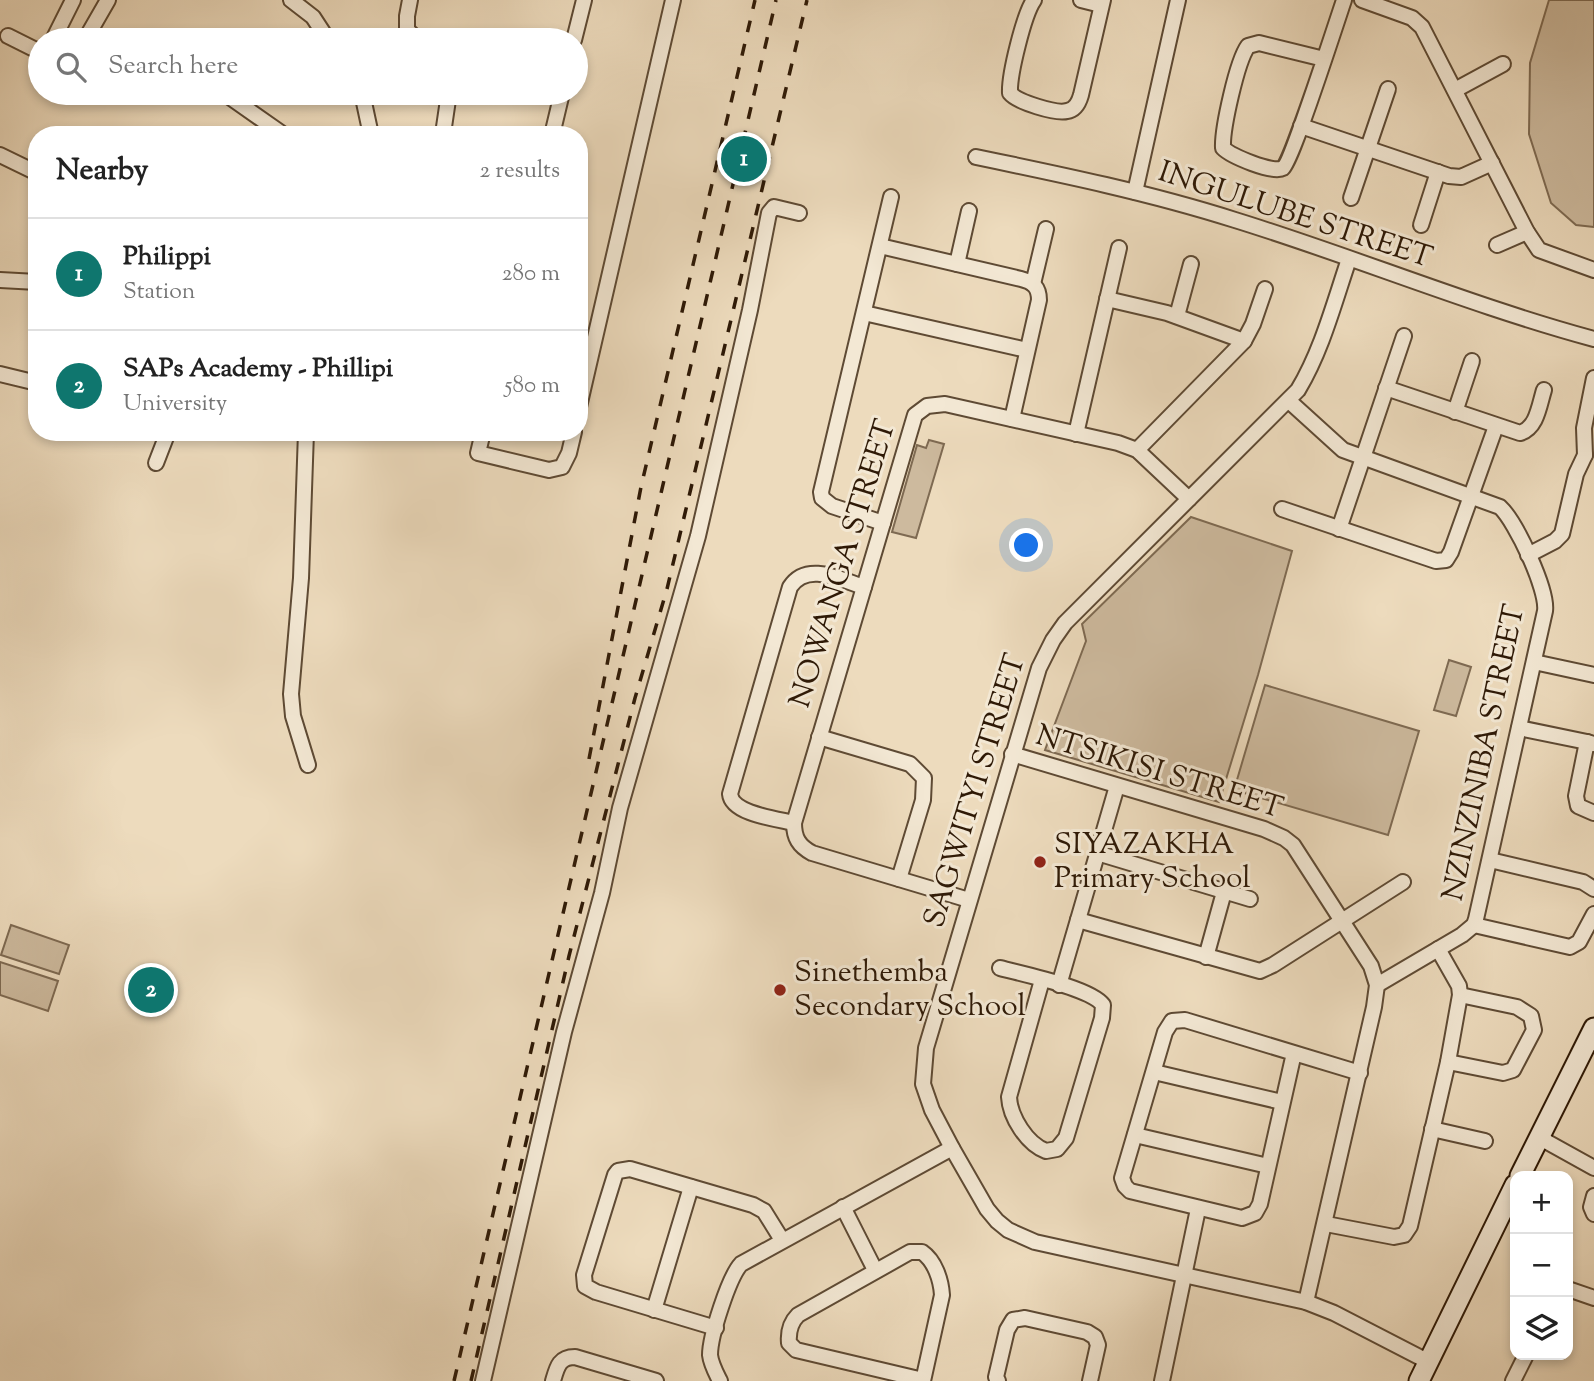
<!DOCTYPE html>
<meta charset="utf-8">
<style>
body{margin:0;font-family:"Sorts Mill Goudy",serif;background:#f2f2f2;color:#222}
.controls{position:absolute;right:21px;bottom:21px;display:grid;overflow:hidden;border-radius:14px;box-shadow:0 4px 10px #0003}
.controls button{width:63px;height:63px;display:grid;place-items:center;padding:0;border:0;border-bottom:2px solid #e0e0e0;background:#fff;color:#222;font:35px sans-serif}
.you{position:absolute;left:1027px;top:546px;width:24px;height:24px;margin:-18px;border:5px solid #fff;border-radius:50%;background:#1a73e8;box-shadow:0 0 0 10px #1a73e833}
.badge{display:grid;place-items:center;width:46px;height:46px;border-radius:50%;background:#0f766e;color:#fff;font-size:23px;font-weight:700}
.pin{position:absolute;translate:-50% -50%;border:4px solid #fff;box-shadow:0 2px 7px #0006}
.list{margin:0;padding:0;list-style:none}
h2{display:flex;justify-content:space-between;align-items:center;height:91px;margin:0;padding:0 28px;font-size:30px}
h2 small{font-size:23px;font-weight:400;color:#767676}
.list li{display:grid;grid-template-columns:46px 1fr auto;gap:21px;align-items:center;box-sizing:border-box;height:112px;padding:0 28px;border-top:2px solid #e0e0e0}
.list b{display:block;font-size:26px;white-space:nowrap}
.list p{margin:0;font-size:23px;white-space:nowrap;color:#767676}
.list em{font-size:23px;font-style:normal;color:#767676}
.icon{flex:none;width:38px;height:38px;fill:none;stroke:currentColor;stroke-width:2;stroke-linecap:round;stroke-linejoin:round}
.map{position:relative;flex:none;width:1594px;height:1381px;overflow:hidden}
.search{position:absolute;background:#fff;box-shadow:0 4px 10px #0003;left:28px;top:28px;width:560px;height:77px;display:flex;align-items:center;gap:18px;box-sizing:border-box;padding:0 24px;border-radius:38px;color:#767676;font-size:26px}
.panel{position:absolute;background:#fff;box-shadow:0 4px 10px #0003;left:28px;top:126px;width:560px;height:315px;border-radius:28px}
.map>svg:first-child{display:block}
.green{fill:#cdba9e;stroke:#7e6a52;stroke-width:2}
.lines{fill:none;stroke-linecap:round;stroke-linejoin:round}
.street-casing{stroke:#5e4a34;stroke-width:18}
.secondary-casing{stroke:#2e1906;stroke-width:23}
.street{stroke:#f3e8d4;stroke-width:14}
.secondary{stroke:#f3e8d4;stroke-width:19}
.rail{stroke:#2e1906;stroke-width:3.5;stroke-dasharray:12 12;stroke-linecap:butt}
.poi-dot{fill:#8f2418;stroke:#f3e8d4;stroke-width:2.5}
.labels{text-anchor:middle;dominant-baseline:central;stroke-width:6;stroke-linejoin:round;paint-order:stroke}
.street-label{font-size:30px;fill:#2e1906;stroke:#f3e8d4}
.poi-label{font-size:30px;fill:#2e1906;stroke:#f3e8d4;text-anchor:start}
</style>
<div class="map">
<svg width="1594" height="1381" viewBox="0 0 1594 1381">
<rect width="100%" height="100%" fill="#eddbbd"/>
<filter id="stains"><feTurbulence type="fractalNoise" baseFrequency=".00286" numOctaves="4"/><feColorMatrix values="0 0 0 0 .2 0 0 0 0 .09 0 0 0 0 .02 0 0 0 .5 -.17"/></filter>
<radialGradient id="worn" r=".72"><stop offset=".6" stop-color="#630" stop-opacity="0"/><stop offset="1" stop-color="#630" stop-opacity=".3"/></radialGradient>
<!-- green -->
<g class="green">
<polygon points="1549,0 1594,0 1594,227 1576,225 1551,203 1529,134 1530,63"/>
<polygon points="929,440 944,444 916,538 892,532 917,445 926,448"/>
<polygon points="1191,517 1292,551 1258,675 1219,802 1045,750 1086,641 1082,624"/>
<polygon points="1449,660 1471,667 1456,716 1434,710"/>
<polygon points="1265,685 1419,731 1388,835 1234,790"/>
<polygon points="11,925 69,945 59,974 1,955"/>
<polygon points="0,962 58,981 48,1011 0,995"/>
</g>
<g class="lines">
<defs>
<g id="street">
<polyline points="291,0 313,17 328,40"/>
<polyline points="410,0 407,16 407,30 418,40"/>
<path d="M1034,0c-10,14 -25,75 -24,93 7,9 46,21 57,18 8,-1 12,-9 14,-16l22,-95"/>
<polyline points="1081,0 1101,5"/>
<polyline points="1362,0 1412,18 1422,27 1527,232 1539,250 1594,270"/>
<polyline points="8,36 40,52"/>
<polyline points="53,40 73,0"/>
<polyline points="85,40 108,0"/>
<polyline points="574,40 584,0"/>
<path d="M1324,59l-65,-16 -11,3c-11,15 -26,83 -25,102 8,8 50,26 60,20 8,-5 54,-147 61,-168"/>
<polyline points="1455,90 1503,64"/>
<polyline points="224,93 284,135"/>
<polyline points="362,93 371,135"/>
<polyline points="1301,126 1449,176 1461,177 1492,163"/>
<polyline points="444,127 449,93"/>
<polyline points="552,135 562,93"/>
<polyline points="0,155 37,173"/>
<path d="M976,157c87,18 174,36 259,63 120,37 237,86 359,119"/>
<polyline points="1135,192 1178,0"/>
<polyline points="1351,198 1388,89"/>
<polyline points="1421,225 1438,172"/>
<polyline points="1497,245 1527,232"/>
<path d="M880,246l141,33c12,3 18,8 18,21l-27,119"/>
<path d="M1349,259c-15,44 -27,91 -51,131l-233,233 -12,17 -14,28 -113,380 -3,36 9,26 20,38 35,61 10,12 11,9 27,12 271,60 28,11 95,49"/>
<polyline points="957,264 969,211"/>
<polyline points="0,280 37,282"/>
<polyline points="1033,284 1046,229"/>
<polyline points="1107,299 1167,313 1244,341"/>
<polyline points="864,313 1027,350"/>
<polyline points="1177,316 1191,264"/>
<polyline points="0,374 37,383"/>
<path d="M1386,388l134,45c17,-5 19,-27 24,-43"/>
<path d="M1289,401l54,49 157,57c16,15 48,83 45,104l-69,308 -2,6 -12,10 -85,50"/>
<polyline points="579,407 673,0"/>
<polyline points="1455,412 1472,361"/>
<polyline points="306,432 301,578 291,694 293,716 308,765"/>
<polyline points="483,432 478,453 549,470 562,467 569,453 574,432"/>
<polyline points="1076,434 1119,248"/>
<polyline points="1137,450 1244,341 1253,324 1265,289"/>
<polyline points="1585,455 1584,428 1594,378"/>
<polyline points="156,463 168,432"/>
<polyline points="1282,509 1436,561 1446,560 1451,552 1496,426"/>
<polyline points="883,523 832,506 822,498 821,492 891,197"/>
<polyline points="1339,529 1404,336"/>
<polyline points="1528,555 1555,541 1562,534 1576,474 1585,455"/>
<polyline points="1534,662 1594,675"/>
<polyline points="1519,728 1587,742"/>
<polyline points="819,737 910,764 924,778 923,800 899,879"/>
<polyline points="1594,744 1587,742 1576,796 1578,806 1594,813"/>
<polyline points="1012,754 1264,829 1284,838 1293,845 1371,966 1377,985 1374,1007 1306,1302"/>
<path d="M794,823c-17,-4 -62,-9 -64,-29l60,-207c17,-26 51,-7 74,0"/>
<polyline points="1097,853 1250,899"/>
<polyline points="1490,860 1583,882 1594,889"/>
<path d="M969,900l-157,-47c-13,-7 -18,-15 -18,-30l121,-408 12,-9 18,-2 173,39 19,7 52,49"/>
<polyline points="1078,920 1260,971 1273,965 1403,882"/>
<polyline points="1474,925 1570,947 1579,942 1594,914"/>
<polyline points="1206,957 1224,892"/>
<path d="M1000,968c22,6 91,20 103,37l-1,13 -36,120 -9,11 -11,2c-19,-7 -36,-34 -37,-54l33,-117"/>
<polyline points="1059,985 1117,786"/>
<polyline points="1294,1053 1260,1204 1255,1213 1242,1218 1130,1191 1125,1186 1122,1178 1165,1032 1172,1021 1185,1020 1360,1073"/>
<polyline points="1448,1062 1503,1073 1513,1070 1534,1030 1531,1016 1517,1007 1460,995"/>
<polyline points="1154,1072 1282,1102"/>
<polyline points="1432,1129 1485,1141"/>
<polyline points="1135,1135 1268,1166"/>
<polyline points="1540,1138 1594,1168"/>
<polyline points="1594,1196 1591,1207 1594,1214"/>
<polyline points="843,1207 875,1270"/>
<polyline points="1326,1224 1394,1237 1404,1235 1410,1226 1448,1062 1460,995 1459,986 1438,949"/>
<polyline points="1568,1289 1594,1298"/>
<polyline points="654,1310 691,1187"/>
<polyline points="716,1328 596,1292 585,1286 584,1275 615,1175 618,1171 630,1169 753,1205 764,1211 782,1240"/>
<polyline points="483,1381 564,1032 602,893 620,808 698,536 750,310 769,213 774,207 799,213"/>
<path d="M553,1381c4,-14 6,-24 22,-24l81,24"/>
<path d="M720,1381c-4,-8 -9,-17 -10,-26 0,-19 19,-78 31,-91l211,-116"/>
<path d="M923,1381l19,-86c-1,-15 -7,-34 -20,-43h-12l-112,63c-8,8 -10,17 -9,28l7,7 127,30"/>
<polyline points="998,1381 996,1377 1007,1330 1013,1320 1025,1318 1087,1332 1095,1337 1098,1345 1090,1381"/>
<polyline points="1162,1381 1198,1209"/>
<polyline points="1513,1381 1526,1355"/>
</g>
<g id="secondary">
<polyline points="1520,1176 1594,1028"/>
<polyline points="1419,1381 1515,1185"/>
</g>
</defs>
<!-- street casing -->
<use href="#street" class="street-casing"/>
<!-- secondary casing -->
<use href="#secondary" class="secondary-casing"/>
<!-- street -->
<use href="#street" class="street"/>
<!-- secondary -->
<use href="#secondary" class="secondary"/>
<!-- rail -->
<g class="rail">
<polyline points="589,759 641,487 755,0"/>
<polyline points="454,1381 776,0"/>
<polyline points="471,1381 569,956 635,698 667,589 807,0"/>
</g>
</g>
<!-- markers -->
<g class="poi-dot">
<circle cx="1040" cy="862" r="7"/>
<circle cx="780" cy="990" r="7"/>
</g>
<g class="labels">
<!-- street labels -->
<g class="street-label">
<text transform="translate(1295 216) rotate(18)">INGULUBE STREET</text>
<text transform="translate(844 564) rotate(-73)">NOWANGA STREET</text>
<text transform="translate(1485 753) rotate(-78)">NZINZINIBA STREET</text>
<text transform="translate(1159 773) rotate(17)">NTSIKISI STREET</text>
<text transform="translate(976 791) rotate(-73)">SAGWITYI STREET</text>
</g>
<!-- poi labels -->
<g class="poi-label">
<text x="1054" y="845">SIYAZAKHA<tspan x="1054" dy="34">Primary School</tspan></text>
<text x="794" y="973">Sinethemba<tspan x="794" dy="34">Secondary School</tspan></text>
</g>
</g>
<rect width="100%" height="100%" filter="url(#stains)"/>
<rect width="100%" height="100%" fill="url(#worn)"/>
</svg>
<div class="controls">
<button>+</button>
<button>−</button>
<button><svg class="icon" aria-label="layers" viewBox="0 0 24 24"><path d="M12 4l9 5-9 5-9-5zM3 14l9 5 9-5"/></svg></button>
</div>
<div class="you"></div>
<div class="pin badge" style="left:744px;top:159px">1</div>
<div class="pin badge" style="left:151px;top:990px">2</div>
<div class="search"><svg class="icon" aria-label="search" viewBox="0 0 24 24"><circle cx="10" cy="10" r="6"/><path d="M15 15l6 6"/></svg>Search here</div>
<section class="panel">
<h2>Nearby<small>2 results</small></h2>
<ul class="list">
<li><span class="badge">1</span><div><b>Philippi</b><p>Station</p></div><em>280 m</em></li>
<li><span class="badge">2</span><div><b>SAPs Academy - Phillipi</b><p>University</p></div><em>580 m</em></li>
</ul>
</section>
</div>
